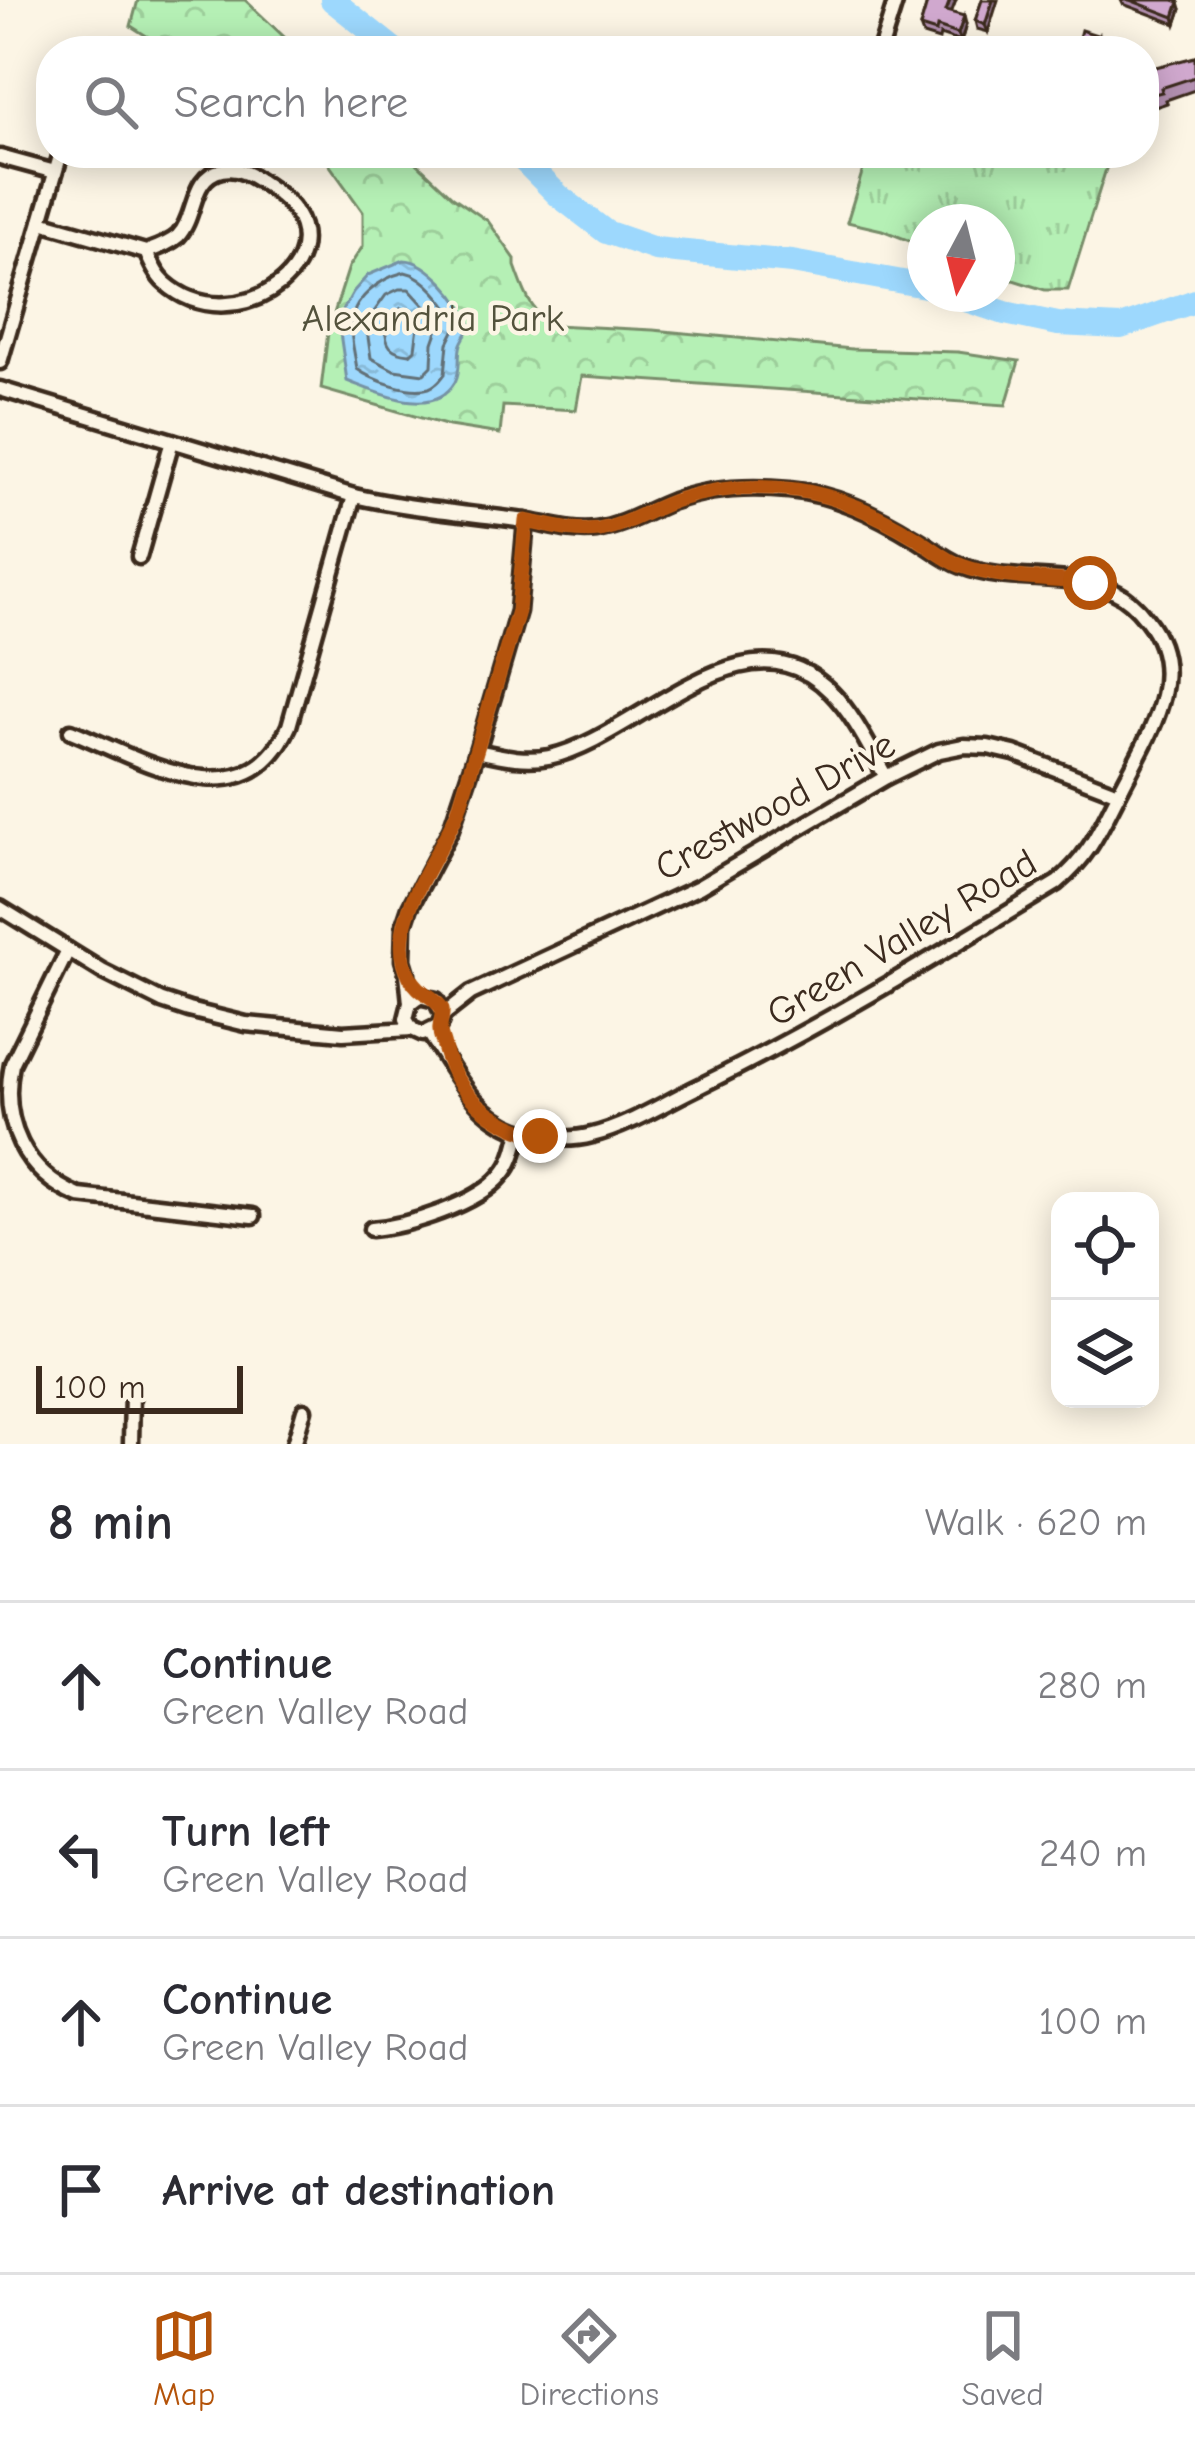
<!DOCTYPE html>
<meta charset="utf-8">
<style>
body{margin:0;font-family:"Comic Neue",sans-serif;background:#f7f7f7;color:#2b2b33}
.controls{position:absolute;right:36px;bottom:36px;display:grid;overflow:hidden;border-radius:24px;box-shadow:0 6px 30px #0003}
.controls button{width:108px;height:108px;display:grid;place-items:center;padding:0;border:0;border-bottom:3px solid #e1e1e2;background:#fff;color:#2b2b33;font:60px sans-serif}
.compass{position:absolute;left:907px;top:204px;width:108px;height:108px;border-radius:50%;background:#fff;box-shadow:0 6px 30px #0003;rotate:187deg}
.scale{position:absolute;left:36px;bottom:30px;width:207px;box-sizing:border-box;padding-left:12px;border:6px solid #3b2a1e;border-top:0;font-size:33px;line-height:42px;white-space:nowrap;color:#3b2a1e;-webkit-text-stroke:9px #fcf5e5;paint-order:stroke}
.stop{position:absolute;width:36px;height:36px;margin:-27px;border:9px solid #b45309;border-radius:50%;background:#fff}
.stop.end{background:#b45309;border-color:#fff;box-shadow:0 3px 12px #0008}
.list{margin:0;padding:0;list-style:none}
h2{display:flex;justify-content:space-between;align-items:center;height:156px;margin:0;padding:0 48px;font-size:51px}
h2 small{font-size:39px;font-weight:400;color:#7c7c81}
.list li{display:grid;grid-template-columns:78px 1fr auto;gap:36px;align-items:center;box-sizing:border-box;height:168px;padding:0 48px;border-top:3px solid #e1e1e2}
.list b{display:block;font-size:45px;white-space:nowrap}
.list p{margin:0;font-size:39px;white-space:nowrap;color:#7c7c81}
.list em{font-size:39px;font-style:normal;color:#7c7c81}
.icon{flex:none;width:66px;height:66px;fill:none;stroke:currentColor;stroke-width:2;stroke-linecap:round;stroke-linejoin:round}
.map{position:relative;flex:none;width:1195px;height:1444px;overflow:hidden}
.search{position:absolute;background:#fff;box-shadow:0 6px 30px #0003;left:36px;right:36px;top:36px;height:132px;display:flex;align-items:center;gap:30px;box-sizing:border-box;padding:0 42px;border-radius:48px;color:#7c7c81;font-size:45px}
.sheet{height:828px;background:#fff}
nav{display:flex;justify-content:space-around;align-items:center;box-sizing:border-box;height:168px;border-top:3px solid #e1e1e2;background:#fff;font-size:33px;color:#7c7c81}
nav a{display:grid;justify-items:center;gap:6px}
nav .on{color:#b45309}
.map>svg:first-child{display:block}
.grass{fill:url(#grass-tufts);stroke:#788d6a;stroke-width:3}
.park{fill:url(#park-crowns);stroke:#788d6a;stroke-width:3}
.water{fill:url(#water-ripples);stroke:#7692a4;stroke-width:3}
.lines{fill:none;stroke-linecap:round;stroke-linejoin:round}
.shore{stroke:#627077;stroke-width:3}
.river{stroke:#9dd8fd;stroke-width:24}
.street-casing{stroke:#3b2a1e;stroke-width:21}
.street{stroke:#fcf5e5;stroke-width:12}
.wall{fill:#b390b1;stroke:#3b2a1e;stroke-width:3}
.shaded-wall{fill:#927690;stroke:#3b2a1e;stroke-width:3}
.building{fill:#d0a8ce;stroke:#3b2a1e;stroke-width:3}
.route{stroke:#b45309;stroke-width:15}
.labels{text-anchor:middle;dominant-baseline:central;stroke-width:9;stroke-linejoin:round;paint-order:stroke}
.park-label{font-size:39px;fill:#53523c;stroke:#fcf5e5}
.street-label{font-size:39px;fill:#3b2a1e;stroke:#fcf5e5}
</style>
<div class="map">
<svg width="1195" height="1444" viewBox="0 0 1195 1444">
<defs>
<pattern id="grass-tufts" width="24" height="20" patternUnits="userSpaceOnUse" patternTransform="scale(3)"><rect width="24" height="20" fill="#b5f0b5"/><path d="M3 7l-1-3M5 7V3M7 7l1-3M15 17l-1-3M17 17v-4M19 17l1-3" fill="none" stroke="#9dce9b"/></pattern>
<pattern id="park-crowns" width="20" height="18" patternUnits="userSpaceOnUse" patternTransform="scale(3)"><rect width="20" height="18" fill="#b5f0b5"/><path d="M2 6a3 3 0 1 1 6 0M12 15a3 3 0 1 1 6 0" fill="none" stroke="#9dce9b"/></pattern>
<pattern id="water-ripples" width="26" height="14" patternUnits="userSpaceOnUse" patternTransform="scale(3)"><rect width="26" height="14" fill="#9dd8fd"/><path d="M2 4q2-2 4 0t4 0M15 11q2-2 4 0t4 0" fill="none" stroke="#88bad8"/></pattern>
</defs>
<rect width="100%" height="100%" fill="#fcf5e5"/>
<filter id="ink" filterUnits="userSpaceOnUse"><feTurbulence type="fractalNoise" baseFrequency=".00833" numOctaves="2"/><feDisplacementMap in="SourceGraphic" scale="24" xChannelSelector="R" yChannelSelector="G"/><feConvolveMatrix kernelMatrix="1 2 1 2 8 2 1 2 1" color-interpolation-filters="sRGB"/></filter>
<g filter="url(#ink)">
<!-- grass -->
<polygon class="grass" points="868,153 1111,153 1068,290 1045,290 997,275 997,222 925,222 925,247 882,230 847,222"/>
<!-- park -->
<g class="park">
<polygon points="138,0 245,0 299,51 170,51 131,26"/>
<path d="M321,153h85l47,44 35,24 27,38v7c9,24 15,47 39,59l99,5 199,19 106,3 61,9 -13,44 -424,-29 -6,34 -73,-4 -3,28 -51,-8 -128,-37 7,-57 21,-65 14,-21v-34z"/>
</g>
<!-- water -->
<path class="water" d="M404,260c24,0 61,43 67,66 -3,6 -7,11 -10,18 -4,12 1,25 -6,38 -22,38 -78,10 -108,-1l-9,-62 15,-27 15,-17z"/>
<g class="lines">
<!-- shore -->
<g class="shore">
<path d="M405,272c22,4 41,33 53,51l-10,20 -3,31c-5,6 -8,11 -16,14 -19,6 -57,-8 -72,-19 -2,-14 -6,-28 -6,-42 0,-27 29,-49 54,-55z"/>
<polygon points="399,289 409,289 440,323 433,343 432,366 424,374 394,370 371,358 366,323 386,295"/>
<path d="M401,308l5,3 12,15 -3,23 -5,5c-20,-2 -24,-8 -25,-27z"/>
</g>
<!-- river -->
<g class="river">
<polyline points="332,0 396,51"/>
<polyline points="516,153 559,196 606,232 655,249 792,262 925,286"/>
<polyline points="948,294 1005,313 1058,324 1121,327 1195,301"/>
</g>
<defs>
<g id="street">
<polyline points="880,51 896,0"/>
<polyline points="0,157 55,172"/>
<path d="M41,222l105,30c5,11 10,23 19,31 72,64 198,-30 107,-94 -15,-10 -31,-23 -50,-19 -32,7 -25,46 -44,66 -9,8 -21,12 -32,16"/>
<polyline points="0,362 61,153"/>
<path d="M0,389l354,107c57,13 113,17 171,25 24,4 47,12 71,9 28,-4 51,-19 77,-29 37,-13 77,-15 116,-11 46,4 87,24 126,48 16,9 29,21 47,28 47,19 104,4 151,25 14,6 25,17 34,29 43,55 2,114 -25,167 -21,39 -30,67 -65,96 -117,71 -234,143 -357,203 -34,16 -71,40 -108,49 -22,6 -51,4 -72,-4 -46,-16 -66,-60 -91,-98"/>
<polyline points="139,557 172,441"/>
<path d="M71,731c70,28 174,94 218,-5l65,-230"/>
<path d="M477,751c24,5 48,11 72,6 89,-19 196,-153 282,-65 23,23 39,57 55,85"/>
<polyline points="0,908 102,971 162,1001 189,1010 246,1024 343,1033 412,1029"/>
<path d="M68,950l-56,114c-12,58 13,110 67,132l174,20"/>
<polyline points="410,1003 419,996 436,1000 443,1015 439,1026 423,1034 412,1029 406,1019 410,1003 407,973 403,960 404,925 410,907 451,829 477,751 518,611 526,521"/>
<polyline points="443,1015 471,993 699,887 886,777 939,751 964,746 988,747 1014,753 1118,793"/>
<path d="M371,1229c37,-3 107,-25 131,-54 11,-12 14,-28 18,-44"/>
<polyline points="131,1444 132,1393"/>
<polyline points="294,1444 304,1410"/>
</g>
</defs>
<!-- street casing -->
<use href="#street" class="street-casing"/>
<!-- street -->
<use href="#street" class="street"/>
</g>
<!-- wall -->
<g class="wall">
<polygon points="928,0 956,0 951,12 966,24 961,42 940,35 939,40 923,35 920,27"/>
<polygon points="982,0 988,32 977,29 975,21"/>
<polygon points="1121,0 1173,0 1181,9 1176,24 1123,4"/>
<polygon points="1195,57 1195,90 1166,100 1167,103 1155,107 1144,76"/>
</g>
<!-- shaded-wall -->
<g class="shaded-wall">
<polygon points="950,0 956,0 949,19 946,11"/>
<polygon points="993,0 998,0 988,32 985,25"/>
<polygon points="1179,2 1181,9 1176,24 1174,17"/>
<polygon points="964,16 966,24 961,42 958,34"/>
<polygon points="1100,36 1104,47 1102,51 1096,51"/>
</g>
<!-- building -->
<g class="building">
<polygon points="928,0 950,0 946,11 964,16 958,34 937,27 936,32 920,27"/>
<polygon points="982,0 993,0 985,25 975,21"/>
<polygon points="1130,0 1173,0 1179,2 1174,17"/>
<polygon points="1081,30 1100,36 1095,50 1097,51 1088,51 1089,48 1077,45"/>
<polygon points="1195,57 1195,77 1161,88 1162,92 1150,95 1144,76 1144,70"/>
</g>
</g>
<g class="lines" filter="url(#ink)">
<!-- route -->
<path class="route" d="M540,1136c-46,-11 -84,-41 -96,-89 -1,-6 -5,-12 -4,-19 0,-6 3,-12 2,-19 -10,-16 -21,-13 -32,-32 -29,-53 31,-120 49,-169l59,-197 8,-90c24,5 49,12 73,9 28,-5 51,-21 78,-30 37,-12 79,-15 119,-10 43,6 82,25 119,47 16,10 30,23 47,29 35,13 91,13 128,17"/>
</g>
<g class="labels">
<!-- park labels -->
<g class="park-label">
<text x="433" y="318">Alexandria Park</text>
</g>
<!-- street labels -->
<g class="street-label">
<text transform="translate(775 806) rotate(-29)">Crestwood Drive</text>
<text transform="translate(902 938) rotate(-31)">Green Valley Road</text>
</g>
</g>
</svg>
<div class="controls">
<button><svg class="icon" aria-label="locate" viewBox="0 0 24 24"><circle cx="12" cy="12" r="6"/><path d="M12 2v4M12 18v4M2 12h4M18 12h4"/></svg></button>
<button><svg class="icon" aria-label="layers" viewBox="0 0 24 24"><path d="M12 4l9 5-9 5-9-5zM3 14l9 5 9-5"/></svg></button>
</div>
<svg class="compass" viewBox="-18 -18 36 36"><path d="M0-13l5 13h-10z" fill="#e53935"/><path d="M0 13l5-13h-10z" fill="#7c7c81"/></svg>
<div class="scale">100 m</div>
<div class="stop" style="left:1090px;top:583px"></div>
<div class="stop end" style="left:540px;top:1136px"></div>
<div class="search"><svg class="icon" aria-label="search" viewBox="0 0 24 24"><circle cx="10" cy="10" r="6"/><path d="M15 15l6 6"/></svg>Search here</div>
</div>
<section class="sheet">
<h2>8 min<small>Walk · 620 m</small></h2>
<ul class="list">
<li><svg class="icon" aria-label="ahead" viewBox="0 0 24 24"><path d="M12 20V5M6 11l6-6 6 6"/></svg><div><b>Continue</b><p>Green Valley Road</p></div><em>280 m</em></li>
<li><svg class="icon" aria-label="left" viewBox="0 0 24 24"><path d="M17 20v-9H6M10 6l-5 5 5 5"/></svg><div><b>Turn left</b><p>Green Valley Road</p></div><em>240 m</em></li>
<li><svg class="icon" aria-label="ahead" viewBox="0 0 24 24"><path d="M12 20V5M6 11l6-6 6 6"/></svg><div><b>Continue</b><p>Green Valley Road</p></div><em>100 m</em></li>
<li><svg class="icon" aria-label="arrive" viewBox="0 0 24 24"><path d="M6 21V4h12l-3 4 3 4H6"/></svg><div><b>Arrive at destination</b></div></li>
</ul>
</section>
<nav>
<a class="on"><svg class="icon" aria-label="map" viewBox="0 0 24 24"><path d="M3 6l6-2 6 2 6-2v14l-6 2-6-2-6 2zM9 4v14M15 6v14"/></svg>Map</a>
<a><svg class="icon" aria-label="directions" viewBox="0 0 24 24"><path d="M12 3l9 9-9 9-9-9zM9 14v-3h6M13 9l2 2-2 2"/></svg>Directions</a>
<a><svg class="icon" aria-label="saved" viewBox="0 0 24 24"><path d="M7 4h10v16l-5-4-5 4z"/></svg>Saved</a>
</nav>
